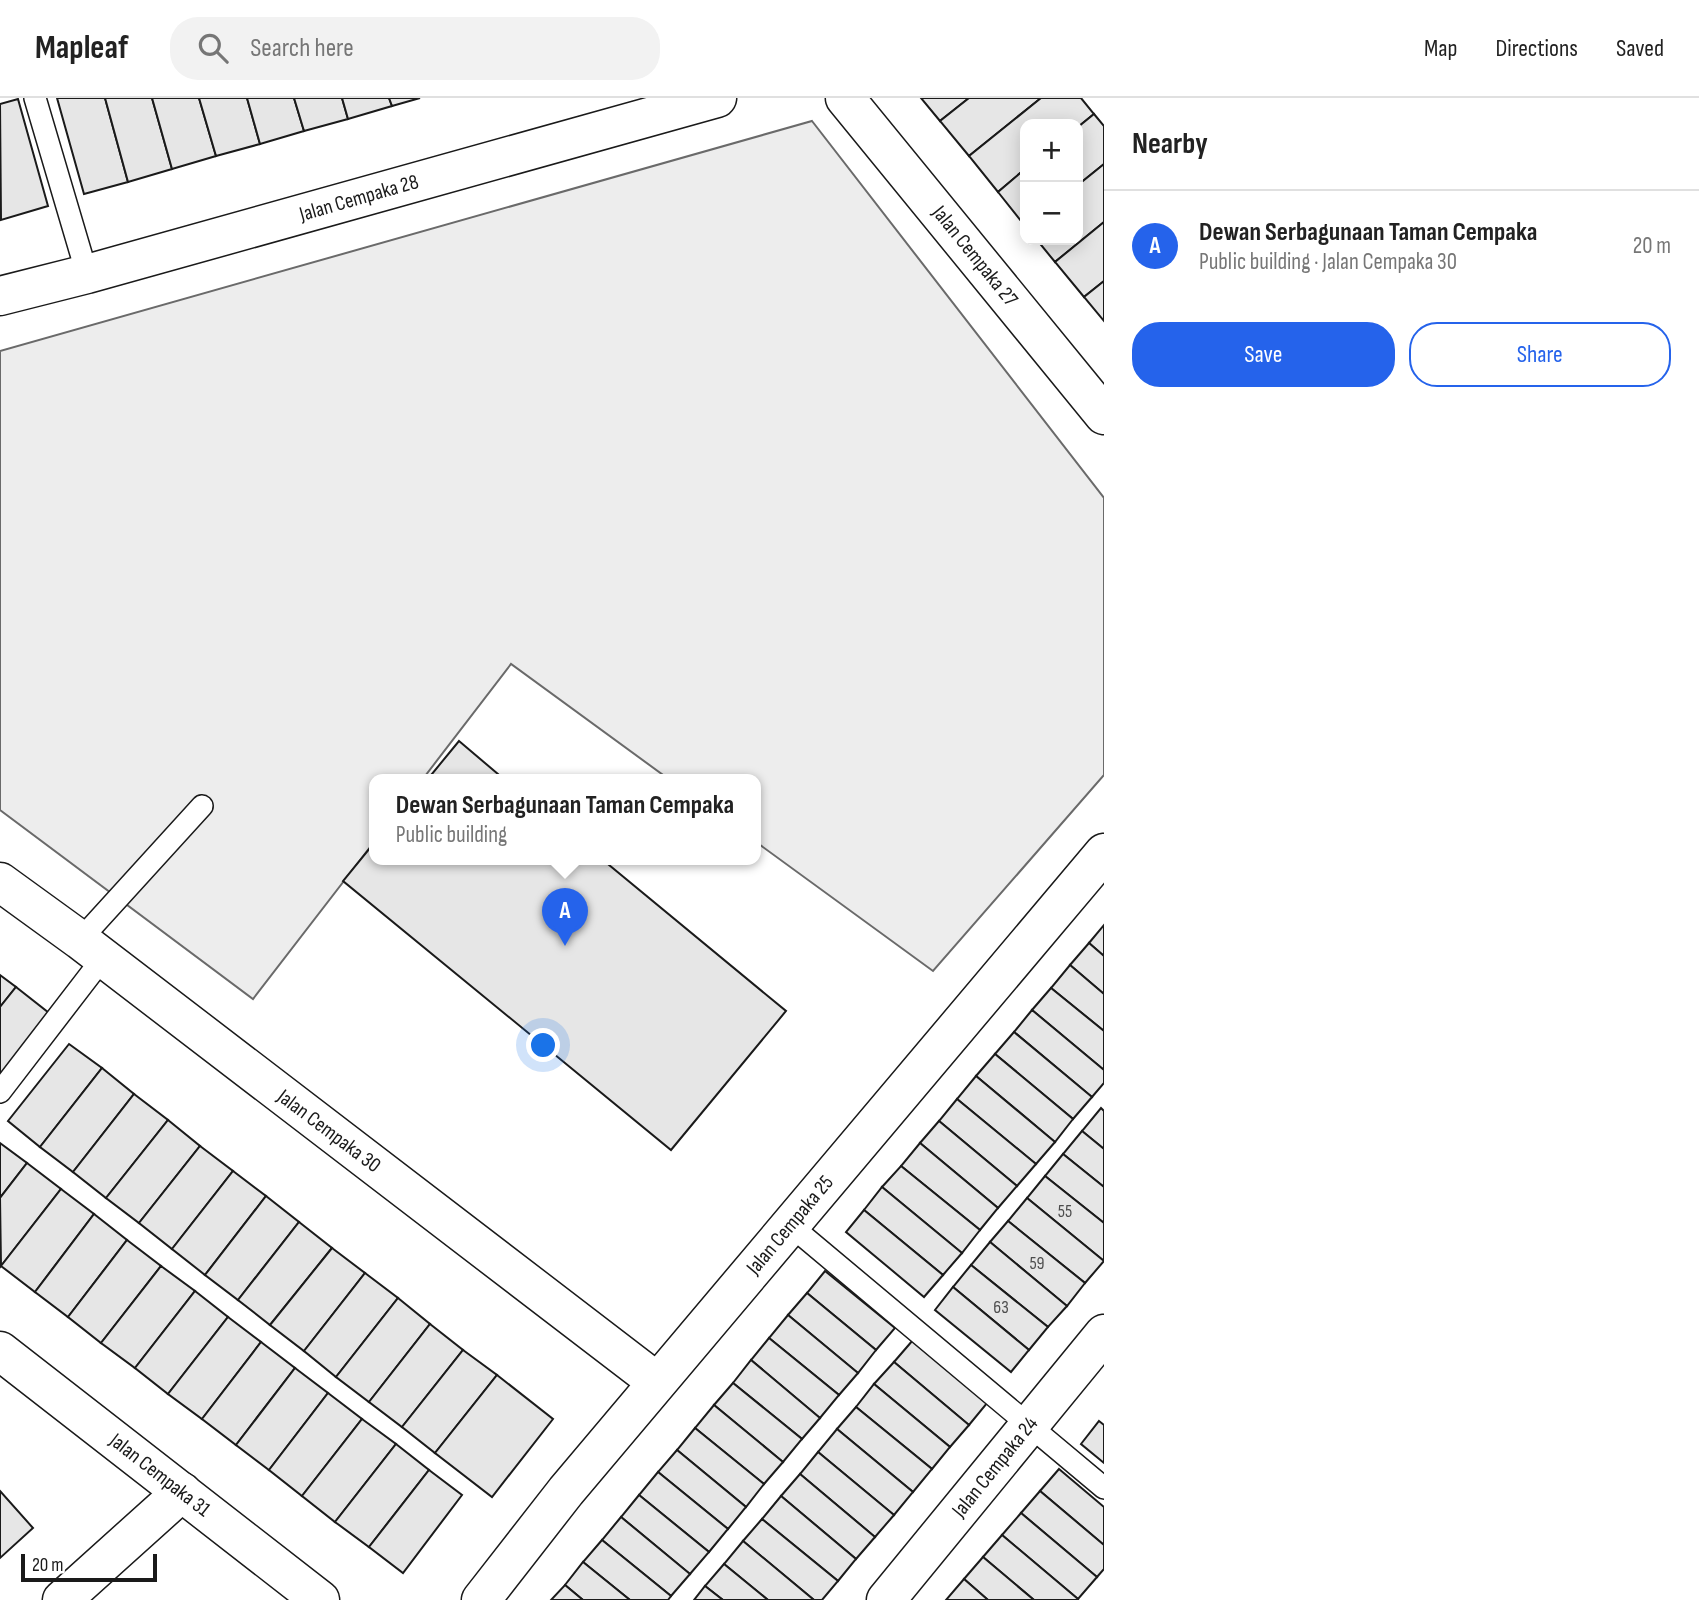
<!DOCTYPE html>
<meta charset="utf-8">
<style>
body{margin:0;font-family:"Sofia Sans Condensed",sans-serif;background:#f2f2f2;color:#222}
.controls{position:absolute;right:21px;top:21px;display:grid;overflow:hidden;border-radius:14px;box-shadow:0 4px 18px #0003}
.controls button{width:63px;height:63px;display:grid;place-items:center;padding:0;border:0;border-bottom:2px solid #e0e0e0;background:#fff;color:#222;font:35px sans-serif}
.scale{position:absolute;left:21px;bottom:18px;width:136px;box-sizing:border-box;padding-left:7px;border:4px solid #1a1a1a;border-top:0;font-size:19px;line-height:24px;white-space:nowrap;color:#1a1a1a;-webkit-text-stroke:5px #fff;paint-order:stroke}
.you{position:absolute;left:544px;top:948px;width:24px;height:24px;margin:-18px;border:5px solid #fff;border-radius:50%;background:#1a73e8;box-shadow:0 0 0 10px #1a73e833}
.badge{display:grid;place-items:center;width:46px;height:46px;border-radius:50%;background:#2563eb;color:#fff;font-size:23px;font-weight:700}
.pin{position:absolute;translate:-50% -58px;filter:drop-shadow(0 2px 4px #0008)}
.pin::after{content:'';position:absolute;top:37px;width:24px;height:21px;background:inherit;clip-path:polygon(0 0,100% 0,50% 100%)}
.popup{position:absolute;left:369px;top:676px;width:392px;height:91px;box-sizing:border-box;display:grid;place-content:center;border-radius:14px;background:#fff;filter:drop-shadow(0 2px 5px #0005);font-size:23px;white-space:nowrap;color:#767676}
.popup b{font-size:26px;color:#222}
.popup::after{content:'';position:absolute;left:50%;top:100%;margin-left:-14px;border:14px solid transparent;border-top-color:#fff}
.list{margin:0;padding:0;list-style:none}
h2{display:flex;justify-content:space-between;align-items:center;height:91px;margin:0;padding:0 28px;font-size:30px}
h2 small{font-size:23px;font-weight:400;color:#767676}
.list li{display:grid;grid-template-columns:46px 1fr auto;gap:21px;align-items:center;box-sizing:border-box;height:112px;padding:0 28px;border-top:2px solid #e0e0e0}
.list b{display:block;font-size:26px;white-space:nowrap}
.list p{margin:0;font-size:23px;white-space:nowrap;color:#767676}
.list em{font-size:23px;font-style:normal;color:#767676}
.actions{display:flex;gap:14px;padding:21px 28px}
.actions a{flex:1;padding:16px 0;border:2px solid #2563eb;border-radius:28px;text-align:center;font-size:24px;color:#2563eb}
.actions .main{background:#2563eb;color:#fff}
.icon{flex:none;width:38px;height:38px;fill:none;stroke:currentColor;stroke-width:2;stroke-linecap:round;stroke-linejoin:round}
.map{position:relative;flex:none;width:1104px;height:1502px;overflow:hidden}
header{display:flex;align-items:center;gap:42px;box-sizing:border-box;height:98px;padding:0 35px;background:#fff;border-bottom:2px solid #e0e0e0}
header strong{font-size:33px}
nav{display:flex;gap:38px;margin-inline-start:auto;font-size:24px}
.search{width:490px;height:63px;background:#f2f2f2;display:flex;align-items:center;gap:18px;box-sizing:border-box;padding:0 24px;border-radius:28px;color:#767676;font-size:26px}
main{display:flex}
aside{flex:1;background:#fff}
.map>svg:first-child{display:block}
.built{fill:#ededed;stroke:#6a6a6a;stroke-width:2}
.building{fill:#e6e6e6;stroke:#1a1a1a;stroke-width:2}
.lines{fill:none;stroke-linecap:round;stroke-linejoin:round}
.lane-casing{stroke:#1a1a1a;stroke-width:24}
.street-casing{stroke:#1a1a1a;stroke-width:41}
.lane{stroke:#fff;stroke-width:21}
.street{stroke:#fff;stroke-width:38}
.labels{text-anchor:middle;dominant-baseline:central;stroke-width:5;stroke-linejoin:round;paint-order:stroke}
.number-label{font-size:18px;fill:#4d4d4d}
.street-label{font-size:21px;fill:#1a1a1a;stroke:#fff}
</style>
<header>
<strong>Mapleaf</strong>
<div class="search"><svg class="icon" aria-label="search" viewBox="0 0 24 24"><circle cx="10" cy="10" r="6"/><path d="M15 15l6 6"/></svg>Search here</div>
<nav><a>Map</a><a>Directions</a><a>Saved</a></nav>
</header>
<main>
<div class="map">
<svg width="1104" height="1502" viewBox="0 0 1104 1502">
<rect width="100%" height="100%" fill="#fff"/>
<!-- built -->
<polygon class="built" points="812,23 1104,400 1104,677 933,873 756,744 756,682 670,682 511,566 422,682 374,682 374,744 253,901 0,712 0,253"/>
<!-- building -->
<g class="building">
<polygon points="57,0 105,0 128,84 84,96"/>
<polygon points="105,0 152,0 172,71 128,84"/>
<polygon points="152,0 199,0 216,58 172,71"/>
<polygon points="199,0 247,0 260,46 216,58"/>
<polygon points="247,0 294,0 304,33 260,46"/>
<polygon points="294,0 342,0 348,21 304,33"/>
<polygon points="342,0 389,0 392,8 348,21"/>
<polygon points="389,0 420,0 392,8"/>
<polygon points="921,0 969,0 940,23"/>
<polygon points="969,0 1041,0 969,58 940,23"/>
<polygon points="1041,0 1081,0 1094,16 1078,29 1078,26 1025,26 1025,71 998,94 969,58"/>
<polygon points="18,1 48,108 1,122 0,6"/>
<polygon points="1094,16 1104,28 1104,66 1078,87 1078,29"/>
<polygon points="1104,66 1104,124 1055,164 1037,142 1078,142 1078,87"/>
<polygon points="1025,71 1025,128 998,94"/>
<polygon points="1104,124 1104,183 1084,199 1055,164"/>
<polygon points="1104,183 1104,223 1084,199"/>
<polygon points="459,643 505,682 427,682"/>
<polygon points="374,745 374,762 603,762 786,913 671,1052 343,783"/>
<polygon points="1104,827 1104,858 1089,845"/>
<polygon points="1089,845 1104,858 1104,896 1070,867"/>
<polygon points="1070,867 1104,896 1104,933 1051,890"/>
<polygon points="0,877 16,889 0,909"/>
<polygon points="16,889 49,915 0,978 0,909"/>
<polygon points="1051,890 1104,933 1104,972 1032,912"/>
<polygon points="1032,912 1104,972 1104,985 1092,999 1014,934"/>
<polygon points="1014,934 1092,999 1073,1021 995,956"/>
<polygon points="69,946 102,970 40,1049 8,1023"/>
<polygon points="995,956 1073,1021 1055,1044 976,978"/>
<polygon points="102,970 134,996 73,1074 40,1049"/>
<polygon points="976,978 1055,1044 1036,1066 957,1001"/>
<polygon points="134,996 168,1022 106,1100 73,1074"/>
<polygon points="957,1001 1036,1066 1017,1088 939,1023"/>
<polygon points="1101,1010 1104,1013 1104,1051 1082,1033"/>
<polygon points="168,1022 200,1048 139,1125 106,1100"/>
<polygon points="939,1023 1017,1088 998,1110 920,1045"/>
<polygon points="1082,1033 1104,1051 1104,1089 1063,1056"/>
<polygon points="0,1045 27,1065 0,1100"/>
<polygon points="920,1045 998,1110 980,1132 901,1068"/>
<polygon points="200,1048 233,1073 172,1151 139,1125"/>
<polygon points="1063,1056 1104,1089 1104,1125 1045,1078"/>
<polygon points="27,1065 61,1091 1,1168 0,1100"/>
<polygon points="901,1068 980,1132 962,1155 882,1089"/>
<polygon points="233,1073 266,1098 205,1177 172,1151"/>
<polygon points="1045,1078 1104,1125 1104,1163 1027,1100"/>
<polygon points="882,1089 962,1155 943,1177 864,1112"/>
<polygon points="61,1091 94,1116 35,1194 1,1168"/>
<polygon points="266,1098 299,1124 238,1202 205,1177"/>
<polygon points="1027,1100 1104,1163 1085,1185 1008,1123"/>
<polygon points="864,1112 943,1177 924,1199 846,1134"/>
<polygon points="94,1116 127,1142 68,1219 35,1194"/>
<polygon points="1008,1123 1085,1185 1067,1208 990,1144"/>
<polygon points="299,1124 332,1150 270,1227 238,1202"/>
<polygon points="127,1142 161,1168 101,1245 68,1219"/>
<polygon points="990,1144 1067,1208 1048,1229 971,1167"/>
<polygon points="332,1150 365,1175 304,1253 270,1227"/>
<polygon points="971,1167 1048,1229 1029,1252 953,1189"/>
<polygon points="161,1168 195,1193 135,1270 101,1245"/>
<polygon points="825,1173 895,1230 876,1252 807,1195"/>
<polygon points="365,1175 398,1200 336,1279 304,1253"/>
<polygon points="953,1189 1029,1252 1011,1274 935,1212"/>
<polygon points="195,1193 228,1219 168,1296 135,1270"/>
<polygon points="807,1195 876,1252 858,1275 788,1217"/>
<polygon points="398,1200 430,1226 369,1304 336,1279"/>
<polygon points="788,1217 858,1275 839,1297 769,1240"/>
<polygon points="228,1219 261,1244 202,1321 168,1296"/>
<polygon points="430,1226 463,1252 402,1329 369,1304"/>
<polygon points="769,1240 839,1297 820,1320 751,1262"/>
<polygon points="913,1242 988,1304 969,1327 894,1264"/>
<polygon points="261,1244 295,1270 236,1347 202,1321"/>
<polygon points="463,1252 497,1277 435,1355 402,1329"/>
<polygon points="751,1262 820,1320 802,1341 733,1285"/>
<polygon points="894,1264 969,1327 950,1349 874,1286"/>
<polygon points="295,1270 328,1295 269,1372 236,1347"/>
<polygon points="497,1277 553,1321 492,1399 435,1355"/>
<polygon points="733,1285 802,1341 783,1364 714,1307"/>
<polygon points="874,1286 950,1349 932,1371 856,1309"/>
<polygon points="328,1295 362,1321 302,1398 269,1372"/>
<polygon points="714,1307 783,1364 764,1386 695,1330"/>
<polygon points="856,1309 932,1371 913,1394 837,1331"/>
<polygon points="362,1321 396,1346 335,1424 302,1398"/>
<polygon points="1099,1323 1104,1327 1104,1365 1081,1346"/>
<polygon points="695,1330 764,1386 746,1409 677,1352"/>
<polygon points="837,1331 913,1394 894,1417 818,1354"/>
<polygon points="396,1346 429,1372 369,1449 335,1424"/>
<polygon points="677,1352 746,1409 728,1431 658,1374"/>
<polygon points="818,1354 894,1417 875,1439 800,1376"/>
<polygon points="1059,1371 1104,1409 1104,1447 1040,1393"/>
<polygon points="429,1372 462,1397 403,1475 369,1449"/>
<polygon points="658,1374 728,1431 709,1454 639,1397"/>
<polygon points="800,1376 875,1439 856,1461 781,1398"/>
<polygon points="0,1393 33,1430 0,1460"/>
<polygon points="1040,1393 1104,1447 1104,1471 1097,1479 1021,1415"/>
<polygon points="639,1397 709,1454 690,1476 621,1419"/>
<polygon points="781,1398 856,1461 838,1483 762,1421"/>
<polygon points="1021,1415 1097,1479 1078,1501 1002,1437"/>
<polygon points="621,1419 690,1476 671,1498 602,1442"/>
<polygon points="762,1421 838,1483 822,1502 814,1502 743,1443"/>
<polygon points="1002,1437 1078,1501 1077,1502 1034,1502 983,1459"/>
<polygon points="602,1442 671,1498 668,1502 630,1502 583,1464"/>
<polygon points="743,1443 814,1502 768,1502 724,1466"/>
<polygon points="983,1459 1034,1502 988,1502 964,1481"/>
<polygon points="583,1464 630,1502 583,1502 565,1487"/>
<polygon points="724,1466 768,1502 723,1502 705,1488"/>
<polygon points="964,1481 988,1502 946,1502"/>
<polygon points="565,1487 583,1502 551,1502"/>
<polygon points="705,1488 723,1502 694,1502"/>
</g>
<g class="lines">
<defs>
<g id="lane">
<polyline points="35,0 87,176"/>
<polyline points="80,842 202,708"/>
<polyline points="0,994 103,860"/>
<polyline points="790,1127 1104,1390"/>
</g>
<g id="street">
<polyline points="845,0 1104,317"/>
<polyline points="0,198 87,176 717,0"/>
<polyline points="0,784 80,842 657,1284"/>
<polyline points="0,1253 320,1502"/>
<polyline points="62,1502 182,1394"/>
<polyline points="481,1502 566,1393 1104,755"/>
<polyline points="886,1502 1104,1236"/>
</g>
</defs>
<!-- lane casing -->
<use href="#lane" class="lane-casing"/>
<!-- street casing -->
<use href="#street" class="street-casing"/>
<!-- lane -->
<use href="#lane" class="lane"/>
<!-- street -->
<use href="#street" class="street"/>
</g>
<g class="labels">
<!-- number labels -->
<g class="number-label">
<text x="1065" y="1113">55</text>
<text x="1037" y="1165">59</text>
<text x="1001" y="1209">63</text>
</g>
<!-- street labels -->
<g class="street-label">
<text transform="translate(359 100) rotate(-16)">Jalan Cempaka 28</text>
<text transform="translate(975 158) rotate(51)">Jalan Cempaka 27</text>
<text transform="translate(329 1033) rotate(37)">Jalan Cempaka 30</text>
<text transform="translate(790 1127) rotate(-50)">Jalan Cempaka 25</text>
<text transform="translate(995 1369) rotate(-51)">Jalan Cempaka 24</text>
<text transform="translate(160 1377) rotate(38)">Jalan Cempaka 31</text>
</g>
</g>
</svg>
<div class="controls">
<button>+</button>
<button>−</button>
</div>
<div class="scale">20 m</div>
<div class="you"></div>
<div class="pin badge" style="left:565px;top:848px">A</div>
<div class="popup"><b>Dewan Serbagunaan Taman Cempaka</b>Public building</div>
</div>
<aside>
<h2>Nearby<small></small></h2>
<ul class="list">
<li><span class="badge">A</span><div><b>Dewan Serbagunaan Taman Cempaka</b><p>Public building · Jalan Cempaka 30</p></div><em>20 m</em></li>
</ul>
<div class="actions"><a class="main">Save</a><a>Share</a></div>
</aside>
</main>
